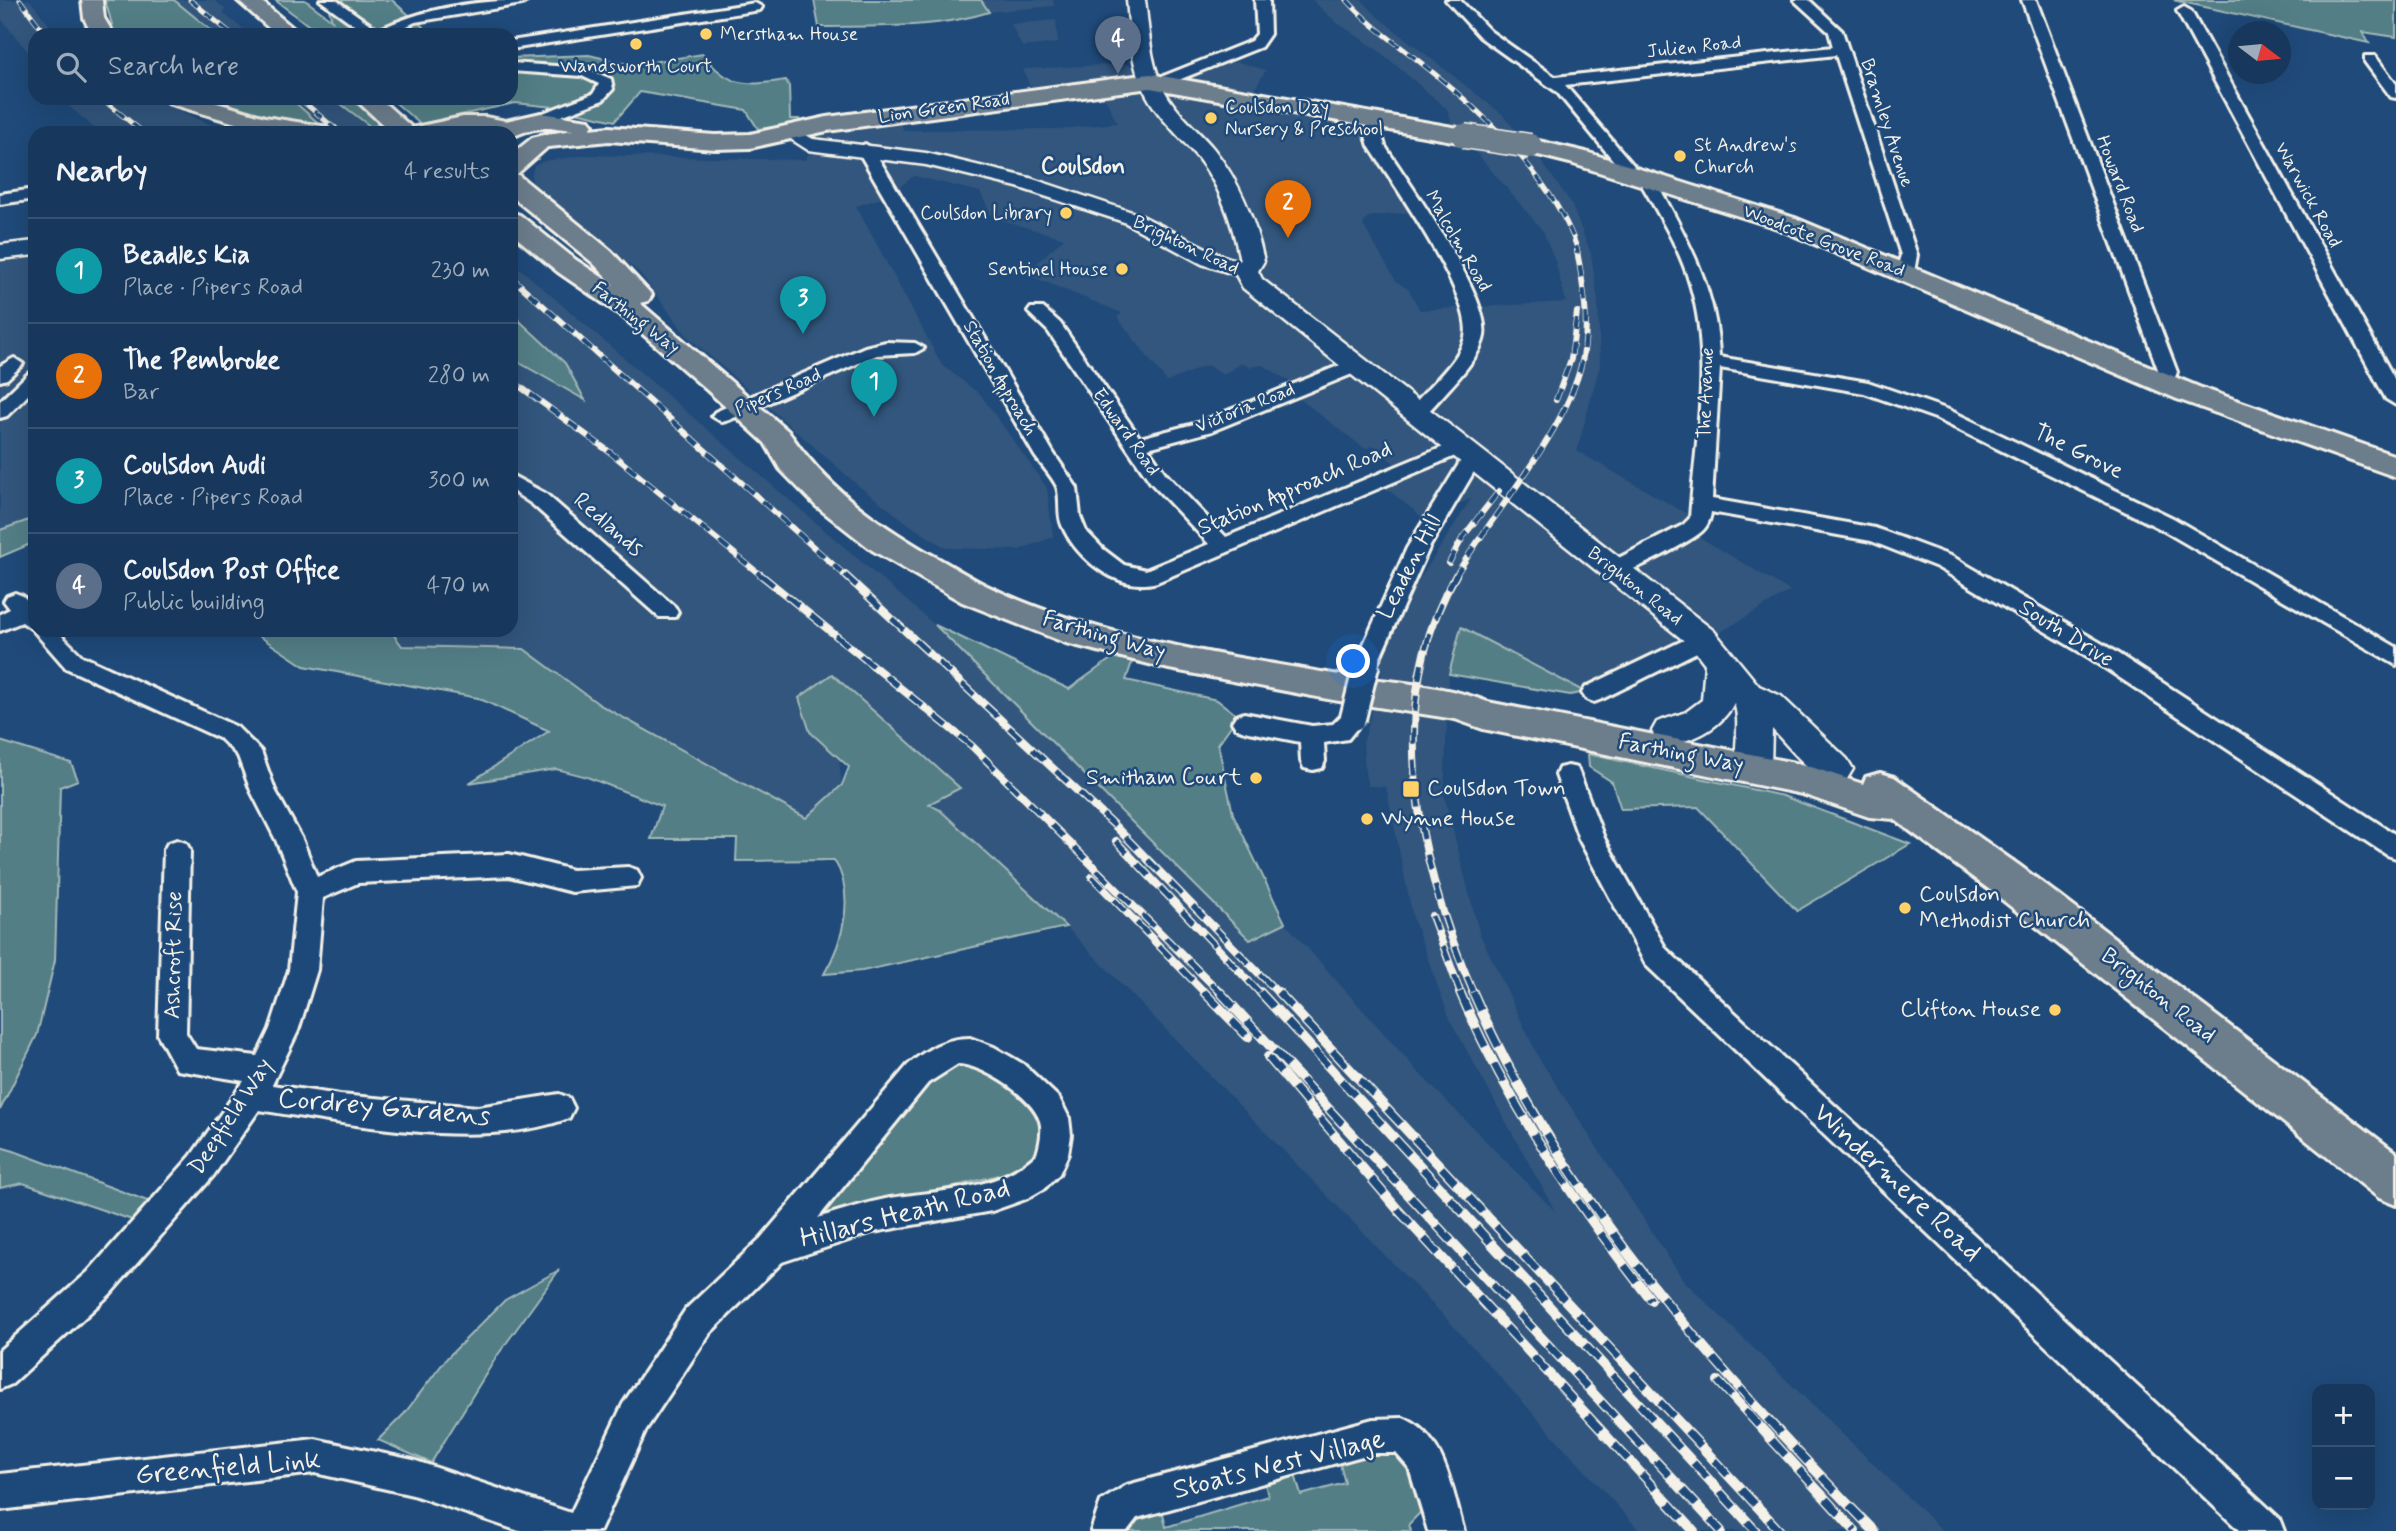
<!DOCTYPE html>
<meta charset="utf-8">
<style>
body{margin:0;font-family:Mynerve,sans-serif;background:#244365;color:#f1f3f6}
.controls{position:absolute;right:21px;bottom:21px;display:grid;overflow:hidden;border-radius:14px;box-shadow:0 7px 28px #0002}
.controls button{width:63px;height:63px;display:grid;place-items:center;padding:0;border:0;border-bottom:2px solid #365272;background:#17385c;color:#f1f3f6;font:35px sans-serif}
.compass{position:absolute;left:2228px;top:21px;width:63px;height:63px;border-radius:50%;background:#17385c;box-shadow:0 7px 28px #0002;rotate:106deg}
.you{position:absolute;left:1354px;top:662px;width:24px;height:24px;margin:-18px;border:5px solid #fff;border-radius:50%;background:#1a73e8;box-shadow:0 0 0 10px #1a73e833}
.badge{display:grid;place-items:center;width:46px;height:46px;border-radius:50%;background:#ffd166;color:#fff;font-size:23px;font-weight:700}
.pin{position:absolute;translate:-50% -58px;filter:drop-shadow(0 2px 4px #0008)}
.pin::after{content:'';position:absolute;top:37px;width:24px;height:21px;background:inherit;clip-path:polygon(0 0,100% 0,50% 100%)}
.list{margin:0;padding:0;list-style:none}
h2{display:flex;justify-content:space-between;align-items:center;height:91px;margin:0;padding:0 28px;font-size:30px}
h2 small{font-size:23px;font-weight:400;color:#9eacbb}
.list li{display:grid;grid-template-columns:46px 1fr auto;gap:21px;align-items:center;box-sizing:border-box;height:105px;padding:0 28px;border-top:2px solid #365272}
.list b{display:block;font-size:26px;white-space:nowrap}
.list p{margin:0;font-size:23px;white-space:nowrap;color:#9eacbb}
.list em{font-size:23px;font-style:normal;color:#9eacbb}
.icon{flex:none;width:38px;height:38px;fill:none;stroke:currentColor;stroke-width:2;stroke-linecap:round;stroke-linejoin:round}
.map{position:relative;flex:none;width:2396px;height:1531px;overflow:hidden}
.search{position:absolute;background:#17385c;box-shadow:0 7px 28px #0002;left:28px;top:28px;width:490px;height:77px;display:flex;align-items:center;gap:18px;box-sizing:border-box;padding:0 24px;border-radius:21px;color:#9eacbb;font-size:26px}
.panel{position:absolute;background:#17385c;box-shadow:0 7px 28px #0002;left:28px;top:126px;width:490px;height:511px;border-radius:21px}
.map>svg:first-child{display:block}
.built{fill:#33567d}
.green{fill:#527e86;stroke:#a3b8b7;stroke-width:2}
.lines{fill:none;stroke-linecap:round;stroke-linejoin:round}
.minor-casing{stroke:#f4f1e8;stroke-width:6}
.tertiary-casing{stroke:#f4f1e8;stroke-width:5}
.secondary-casing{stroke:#f4f1e8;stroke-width:5}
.primary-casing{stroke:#f4f1e8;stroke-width:6}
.trunk-casing{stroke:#f4f1e8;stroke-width:6}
.minor{fill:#1f4a7a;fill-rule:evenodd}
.tertiary{fill:#1f4a7a;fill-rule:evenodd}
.secondary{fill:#1f4a7a;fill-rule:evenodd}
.primary{fill:#6c7d8c;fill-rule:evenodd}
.trunk{fill:#6c7d8c;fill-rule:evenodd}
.rail-far3-casing{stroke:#f4f1e8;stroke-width:5}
.rail-far2-casing{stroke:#f4f1e8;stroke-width:6}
.rail-far1-casing{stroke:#f4f1e8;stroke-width:8}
.rail-casing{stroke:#f4f1e8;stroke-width:10}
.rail-far3{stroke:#1f4a7a;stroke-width:3.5;stroke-dasharray:10;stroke-linecap:butt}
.rail-far2{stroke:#1f4a7a;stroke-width:4.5;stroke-dasharray:12;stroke-linecap:butt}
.rail-far1{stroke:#1f4a7a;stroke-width:5;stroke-dasharray:16;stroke-linecap:butt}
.rail{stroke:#1f4a7a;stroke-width:7;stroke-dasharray:20;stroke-linecap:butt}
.minor-bridge-casing{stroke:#f4f1e8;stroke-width:30;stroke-linecap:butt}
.primary-bridge-casing{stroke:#f4f1e8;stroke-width:27;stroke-linecap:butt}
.minor-bridge{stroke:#1f4a7a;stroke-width:24}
.primary-bridge{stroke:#6c7d8c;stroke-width:24}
.poi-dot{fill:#ffd166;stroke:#1f4a7a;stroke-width:2.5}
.labels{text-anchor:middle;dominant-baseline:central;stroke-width:5;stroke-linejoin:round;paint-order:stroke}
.far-poi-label{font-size:19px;fill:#f4f1e8;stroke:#1f4a7a;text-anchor:start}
.far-street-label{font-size:19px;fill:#f4f1e8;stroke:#1f4a7a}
.street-label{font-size:23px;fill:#f4f1e8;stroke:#1f4a7a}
.poi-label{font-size:23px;fill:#f4f1e8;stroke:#1f4a7a;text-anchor:start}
.far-district-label{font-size:24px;font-weight:bold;fill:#f4f1e8;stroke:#1f4a7a}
.near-street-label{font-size:28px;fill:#f4f1e8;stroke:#1f4a7a}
</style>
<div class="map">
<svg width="2396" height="1531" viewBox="0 0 2396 1531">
<rect width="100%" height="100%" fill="#1f4a7a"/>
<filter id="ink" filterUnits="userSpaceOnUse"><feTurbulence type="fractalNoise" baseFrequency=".0143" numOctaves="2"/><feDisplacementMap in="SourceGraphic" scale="14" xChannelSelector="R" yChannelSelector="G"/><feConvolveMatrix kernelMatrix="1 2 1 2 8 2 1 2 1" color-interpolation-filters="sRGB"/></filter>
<g filter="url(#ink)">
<!-- built -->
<g class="built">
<polygon points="0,0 30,0 57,35 35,35 35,60 1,19"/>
<polygon points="174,0 214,0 225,9 224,14 251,35 217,35"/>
<polygon points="981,0 1053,0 1054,6 989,12"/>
<polygon points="1312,0 1362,0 1378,17 1502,114 1523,139 1453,127 1447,109 1379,51 1336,22"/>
<polygon points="1056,20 1058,43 1022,47 1011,24"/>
<polygon points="1238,62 1266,70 1250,97 1364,124 1364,136 1412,212 1368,217 1363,225 1396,281 1409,290 1420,310 1566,302 1555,261 1543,231 1467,142 1536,154 1570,201 1591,253 1598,301 1600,365 1577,451 1689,515 1701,538 1790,591 1606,700 1585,692 1461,628 1449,674 1444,795 1479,932 1539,1058 1684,1281 1943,1531 1640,1531 1447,1319 1066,927 940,810 929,804 959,788 810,732 839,760 842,785 807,818 600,705 524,649 402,646 390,630 511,630 511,354 565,363 511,313 511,261 935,625 1225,912 1249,940 1285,923 1422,1076 1555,1211 1450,1020 1413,918 1386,787 1368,786 1365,773 1363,743 1381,681 1382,657 1389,627 1471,499 1422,517 1382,485 1396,465 1374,446 1365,449 1296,396 1292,383 1263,365 1249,367 1242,363 1223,375 1207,365 1167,382 1117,317 1122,313 1025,274 1064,238 993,218 980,192 914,176 886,197 856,206 942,365 981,395 1047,488 1053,537 1019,550 946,548 914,528 860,487 687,336 640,273 534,187 531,177 534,166 545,161 586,155 805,160 824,130 898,119 904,130 1060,129 1117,123 1102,92 1031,90 1023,69 1125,64 1161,73"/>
<polygon points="70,98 150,98 230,133 100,133 69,106"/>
<polygon points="290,98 333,98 376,133 329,133"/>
<polygon points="35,256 35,518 0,530 0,259"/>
</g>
<!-- green -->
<g class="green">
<polygon points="105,0 174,0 217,35 115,35"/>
<path d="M275,0h30l27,20 -6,-20h66c13,13 27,21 39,35h-92l-4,-8 -27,-2z"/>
<path d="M814,0h167l8,12c-53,17 -115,14 -170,15z"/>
<polygon points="2173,0 2396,0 2396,37 2363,32 2369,43"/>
<path d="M703,54c25,34 44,32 83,26l3,6 1,33h9l3,4 -44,6 -12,-19 -106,-18 -25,29 -61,-14 -39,-4 -95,21 -30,-26h121v-40l78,-3 43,10z"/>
<polygon points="213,98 290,98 316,121 309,126 271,119"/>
<polygon points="333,98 352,98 385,123 371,127"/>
<polygon points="511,313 565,363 585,400 511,358"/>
<polygon points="35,518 35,542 0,557 0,530"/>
<polygon points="935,625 1069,689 1115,656 1132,662 1126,680 1217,700 1238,716 1218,744 1233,814 1285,923 1250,940"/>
<polygon points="1461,627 1585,692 1570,695 1449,674"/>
<path d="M250,630h140l12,16 122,3 76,56 206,113 36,-33 7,-18 -39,-35 -11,-34 33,-24 128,114 -31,16 11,6 126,117 -204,44 -38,3c19,-32 32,-80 10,-114l-98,1 1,-22h-86l11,-33 -75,-29 -31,-8 -87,14 80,-52 -71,-33 -174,-32z"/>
<polygon points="0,741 71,763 78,780 60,787 55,960 37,1035 0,1110"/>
<polygon points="1588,754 1783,796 1910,844 1797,911 1698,807 1621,809 1612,782 1589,767"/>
<polygon points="953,1062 991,1067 1029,1104 1042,1123 1041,1157 1029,1167 822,1221 816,1218 816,1210 938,1071"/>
<polygon points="0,1147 14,1151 150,1202 135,1221 23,1183 0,1188"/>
<polygon points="559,1270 497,1356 431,1463 378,1440 404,1414 447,1358 505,1300"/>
<polygon points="1403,1435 1435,1497 1409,1524 1411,1531 1109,1531 1159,1495 1166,1527 1268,1496 1260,1465 1290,1457 1301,1495 1345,1483 1335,1445"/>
</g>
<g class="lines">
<defs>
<g id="minor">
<path d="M320,0h16l42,30c46,-22 100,-30 151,-30l-7,4 -107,18 -26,13h-21z"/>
<polygon points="1255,0 1269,0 1270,34 1261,47 1166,85 1156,85 1156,79 1251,41 1257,34"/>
<polygon points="1446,0 1460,0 1490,31 1555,77 1833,47 1829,32 1794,0 1809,0 1842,31 1917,255 1914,272 1905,277 1896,272 1901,255 1836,55 1565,85 1634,166 1630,174 1618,174 1618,166 1557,92 1480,37"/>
<polygon points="2022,0 2036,0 2177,372 2171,387 2157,387 2155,383 2159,372"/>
<polygon points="755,3 762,7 760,10 511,49 511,41"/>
<polygon points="2184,7 2191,11 2396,382 2396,405 2386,399 2177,11"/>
<polygon points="2365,56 2375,56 2396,84 2396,98 2391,97 2365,62"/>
<polygon points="511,63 585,68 611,79 613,89 603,100 540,124 530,124 530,118 593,94 599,84 582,76 511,71"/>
<path d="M1376,118l7,4 -2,11 4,13c23,36 106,150 99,190 -4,25 -45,62 -61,82l-7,2 -10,-6c16,-22 53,-51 59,-77 10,-38 -73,-155 -96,-191l-4,-13 4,-11z"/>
<path d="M865,144l8,5 181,305 23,34 3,28 6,15 17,18 21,16 22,5 63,-26 -58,-61 -103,-152 -20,-19 3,-4h12l17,15 80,115 58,-15 150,-61h14l2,4 -2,4 -150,61 -64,17 17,25 61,64 227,-94 7,-2 10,6 -3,4 -310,131c-38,11 -81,-23 -95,-57 -5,-12 -1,-26 -5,-38 -5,-11 -15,-21 -22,-31l-178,-307z"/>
<path d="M1646,173l8,5c32,58 63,111 65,179l149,25 81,28 224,108 223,129v18l-237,-137 -224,-110 -71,-25 -144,-25 -8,131 163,29 78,29 153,89 290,189v23l-9,-3 -297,-197 -153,-91 -66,-26 -160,-29c-1,10 -6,18 -14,23 -16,11 -76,45 -92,40l-3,-5 3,-5 78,-40 7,-7c5,-77 23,-159 0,-234 -11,-38 -33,-72 -52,-106z"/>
<polygon points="35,189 35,199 0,204 0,194"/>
<polygon points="886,342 915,343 924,348 915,353 877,355 729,420 722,422 712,416 715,412 865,347"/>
<polygon points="14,358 23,364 7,379 0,381 0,366"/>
<polygon points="35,372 35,388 7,416 0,418 0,401 28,374"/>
<polygon points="1472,452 1482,458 1429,548 1378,662 1375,668 1359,668 1356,662 1407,548 1465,454"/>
<polygon points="511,475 546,494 675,607 678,612 675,617 659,617 532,504 511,490"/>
<path d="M15,593l8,3 12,12v22h21l26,26 155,71 24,24 14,39 27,49 15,38 39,-16 153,-7 63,16 56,-3 9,3 4,8 -4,8 -65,6 -63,-16 -151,7 -35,15 -6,72 -19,61 -26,54 68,10 138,12 81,-13 10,4 5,10 -5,10c-86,33 -220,6 -310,-8l-46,66 -103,118 -98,90 -12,5v-39l88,-78 103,-116 53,-75 -67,-11 -19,-35 6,-185 4,-7 9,-3 9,3 4,7 -4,183 10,16 61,7 13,-27 19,-59 8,-78 -21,-52 -25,-49 -13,-35 -17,-17 -155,-71 -34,-39 -10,-7 -22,9v-17l10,-5 -6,-8 3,-5z"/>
<polygon points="1703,631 1711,633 1714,639 1711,645 1602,699 1594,702 1586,699 1582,693 1586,687"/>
<polygon points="1353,709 1361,712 1365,718 1348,739 1324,743 1325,761 1322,768 1313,770 1304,768 1301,761 1300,742 1244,731 1236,728 1232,722 1236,716 1244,713 1312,726 1333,724 1345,712"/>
<polygon points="1568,766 1577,768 1580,775 1604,838 1666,949 2279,1518 2284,1531 2240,1531 1646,965 1579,839 1556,775 1559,768"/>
<path d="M970,1038l24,9 29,17 36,34 10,20 2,17 -3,19 -9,20 -14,14 -19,11 -34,12 -119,21 -91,30 -72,71 -63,95 -47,103h-81l-106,-36 -98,-22 -315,37v-36l315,-35 98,21 158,53 52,-109 63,-95 75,-71 147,-173c19,-16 37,-27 62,-27zM958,1064c25,1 74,32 82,57 3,10 0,23 -3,33 -39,37 -96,36 -147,44 -24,5 -48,12 -72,20l110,-135z"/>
<path d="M1403,1418c43,17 49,73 61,113h-36l-19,-63 -13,-15h-23l-236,65 -10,13h-36l10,-30 26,-16 246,-66z"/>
</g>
<polygon id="tertiary" points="793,128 813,139 926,153 1030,178 1138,214 1218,254 1254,266 1257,271 1246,278 1202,264 1124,222 1017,187 926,165 808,150 783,134"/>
<g id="secondary">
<path d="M1127,0h18c4,30 5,63 19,90 12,23 33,39 49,58 27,34 42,71 51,113l-6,10 4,8 452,352 45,55 22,10 66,63 6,10 -6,10c-30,9 -55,-30 -75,-50l-1,39 -6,10 -12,3 -12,-3c-12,-22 2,-51 -7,-75 -13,26 -49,46 -77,37l-5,-9 5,-9 29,-10 16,-12 3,-36 -13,-17 -449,-359 -9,-17 6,-10c-7,-37 -19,-74 -43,-104 -18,-22 -41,-41 -53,-67 -14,-28 -14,-60 -17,-90z"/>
<polygon points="35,241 35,255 0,259 0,245"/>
</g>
<g id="primary">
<polygon points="82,0 102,0 104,18 114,35 92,35 84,18"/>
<path d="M1150,74l314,55 8,2 4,5 -4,5 -8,2 -314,-55 -323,43 -77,17 -35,1 -106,-8 -60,6 -8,-2 -4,-5 4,-5 32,-5c-24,-3 -41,-4 -62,8v-5l-37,-2 -67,2 4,-5 52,-11h22l21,4 35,-8 48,7 4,5 -3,4 19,-2 106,8 35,-1 77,-17z"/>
<polygon points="165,98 200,98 265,117 335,128 339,133 262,131 168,103"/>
<polygon points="1530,139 1586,152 1795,218 2199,387 2396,456 2396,477 2177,399 1777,228 1570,163 1522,151 1518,146 1522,141"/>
</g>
<g id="trunk">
<polygon points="237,0 260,0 301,35 277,35"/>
<polygon points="354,98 379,98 418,133 392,133"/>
<path d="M540,136l8,2 4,5 -35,31 94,77 41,44 -4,6 -8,2 148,128c37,55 85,90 142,123 19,10 37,22 55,31 107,52 232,69 348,89 51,8 107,9 155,28l317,63 58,19 3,-7 14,-4 14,4 126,89 376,287v52l-17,-7 -389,-308 -96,-71 -25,-2 -67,-23 -319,-65 -28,-10 -122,-19 -164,-31 -103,-26 -104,-41 -90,-52 -56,-44 -36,-37 -15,-26 -58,-53 -85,-74 -64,-44 -47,-39v-21l9,3 56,45 38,25 -21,-22 -82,-67v-41l21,-17z"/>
</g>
</defs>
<!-- minor casing -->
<use href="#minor" class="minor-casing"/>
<!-- tertiary casing -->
<use href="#tertiary" class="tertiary-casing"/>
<!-- secondary casing -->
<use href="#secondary" class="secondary-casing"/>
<!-- primary casing -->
<use href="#primary" class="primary-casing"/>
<!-- trunk casing -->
<use href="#trunk" class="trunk-casing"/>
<!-- minor -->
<use href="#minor" class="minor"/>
<!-- tertiary -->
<use href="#tertiary" class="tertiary"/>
<!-- secondary -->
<use href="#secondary" class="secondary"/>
<!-- primary -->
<use href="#primary" class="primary"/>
<!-- trunk -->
<use href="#trunk" class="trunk"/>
<defs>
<g id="rail-far3">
<polyline points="20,0 46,35"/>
<polyline points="190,0 233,35"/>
<path d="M1347,0c21,24 48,42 73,62 46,37 90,76 124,124 14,20 28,43 34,66"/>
<polyline points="101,98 144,133"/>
<polyline points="299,98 340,133"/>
</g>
<g id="rail-far2">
<polyline points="511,277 847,577"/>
<polyline points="511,380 611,453 763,577"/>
<polyline points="1556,400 1571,359 1577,312"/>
<polyline points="1449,563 1463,537 1499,491"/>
<path d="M1455,577c38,-66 118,-151 129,-226 5,-32 -1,-68 -7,-100"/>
</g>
<g id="rail-far1">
<polyline points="761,575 972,746 1222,994"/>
<polyline points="845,575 1116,827 1279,994"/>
<path d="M1456,575c-75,128 -38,290 18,419"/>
<polyline points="1116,841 1261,994"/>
<polyline points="1092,877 1206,994"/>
<polyline points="1432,916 1461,994"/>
</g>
<g id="rail">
<polyline points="1204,992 1248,1037"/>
<polyline points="1220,992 1721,1531"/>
<polyline points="1260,992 1756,1531"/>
<polyline points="1278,992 1780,1531"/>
<path d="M1460,992c48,113 116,212 191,308"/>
<path d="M1473,992c90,209 244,378 401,539"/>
<polyline points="1268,1057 1399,1211 1694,1531"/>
<polyline points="1718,1381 1855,1531"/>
</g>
</defs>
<!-- rail-far3 casing -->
<use href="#rail-far3" class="rail-far3-casing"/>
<!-- rail-far2 casing -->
<use href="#rail-far2" class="rail-far2-casing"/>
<!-- rail-far1 casing -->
<use href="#rail-far1" class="rail-far1-casing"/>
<!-- rail casing -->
<use href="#rail" class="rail-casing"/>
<!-- rail-far3 -->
<use href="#rail-far3" class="rail-far3"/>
<!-- rail-far2 -->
<use href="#rail-far2" class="rail-far2"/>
<!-- rail-far1 -->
<use href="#rail-far1" class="rail-far1"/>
<!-- rail -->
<use href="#rail" class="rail"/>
<defs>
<polyline id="minor-bridge" points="1353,718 1367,662"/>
<polyline id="primary-bridge" points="1464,136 1530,146"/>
</defs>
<!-- minor-bridge casing -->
<use href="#minor-bridge" class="minor-bridge-casing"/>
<!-- primary-bridge casing -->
<use href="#primary-bridge" class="primary-bridge-casing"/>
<!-- minor-bridge -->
<use href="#minor-bridge" class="minor-bridge"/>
<!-- primary-bridge -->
<use href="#primary-bridge" class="primary-bridge"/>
</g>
</g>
<!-- markers -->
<g class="poi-dot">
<circle cx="706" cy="34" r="7"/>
<circle cx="636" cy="44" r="7"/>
<circle cx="1211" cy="118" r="7"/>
<circle cx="1680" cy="156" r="7"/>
<circle cx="1066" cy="213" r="7"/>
<circle cx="1122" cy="269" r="7"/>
<circle cx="1256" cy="778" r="7"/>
<rect x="1402" y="780" width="18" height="18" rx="3.5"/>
<circle cx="1367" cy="819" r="7"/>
<circle cx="1905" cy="908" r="7"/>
<circle cx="2055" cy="1010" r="7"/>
</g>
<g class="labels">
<!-- far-poi labels -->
<g class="far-poi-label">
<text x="720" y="34">Merstham House</text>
<text x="636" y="66" text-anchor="middle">Wandsworth Court</text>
<text x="1225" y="107">Coulsdon Day<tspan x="1225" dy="22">Nursery &amp; Preschool</tspan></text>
<text x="1694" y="145">St Andrew's<tspan x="1694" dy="22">Church</tspan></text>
<text x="1052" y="213" text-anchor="end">Coulsdon Library</text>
<text x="1108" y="269" text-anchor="end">Sentinel House</text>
</g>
<!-- far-street labels -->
<g class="far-street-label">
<text transform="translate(1694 47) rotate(-6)">Julien Road</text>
<text transform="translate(944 108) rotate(-8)">Lion Green Road</text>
<text transform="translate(1887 123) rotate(72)">Bramley Avenue</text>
<text transform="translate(2120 184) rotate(69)">Howard Road</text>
<text transform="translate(2308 195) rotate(61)">Warwick Road</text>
<text transform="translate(1458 241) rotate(60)">Malcolm Road</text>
<text transform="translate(1824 241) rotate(21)">Woodcote Grove Road</text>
<text transform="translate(1186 245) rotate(25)">Brighton Road</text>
<text transform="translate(636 318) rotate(38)">Farthing Way</text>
<text transform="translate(1000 378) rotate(60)">Station Approach</text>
<text transform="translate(778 392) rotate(-24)">Pipers Road</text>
<text transform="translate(1706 393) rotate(-88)">The Avenue</text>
<text transform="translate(1245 408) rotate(-22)">Victoria Road</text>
<text transform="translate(1126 432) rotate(55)">Edward Road</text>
<text transform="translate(1635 586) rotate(38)">Brighton Road</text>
</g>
<!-- street labels -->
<g class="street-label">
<text transform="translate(2078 452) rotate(26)">The Grove</text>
<text transform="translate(1295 489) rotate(-23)">Station Approach Road</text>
<text transform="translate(608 525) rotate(41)">Redlands</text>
<text transform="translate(1410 567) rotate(-63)">Leaden Hill</text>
<text transform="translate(2066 634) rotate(32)">South Drive</text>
<text transform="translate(1104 636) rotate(16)">Farthing Way</text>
<text transform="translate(1681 754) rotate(11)">Farthing Way</text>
<text transform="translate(174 955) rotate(-89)">Ashcroft Rise</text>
<text transform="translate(2158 996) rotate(38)">Brighton Road</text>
<text transform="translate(231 1117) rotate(-57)">Deepfield Way</text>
</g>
<!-- poi labels -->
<g class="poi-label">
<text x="1242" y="778" text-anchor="end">Smitham Court</text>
<text x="1427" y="789">Coulsdon Town</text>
<text x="1381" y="819">Wynne House</text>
<text x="1919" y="895">Coulsdon<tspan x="1919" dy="26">Methodist Church</tspan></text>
<text x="2041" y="1010" text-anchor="end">Clifton House</text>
</g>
<!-- far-district labels -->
<g class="far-district-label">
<text x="1083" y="166">Coulsdon</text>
</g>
<!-- near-street labels -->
<g class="near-street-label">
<text transform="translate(384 1108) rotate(5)">Cordrey Gardens</text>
<text transform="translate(1897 1183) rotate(43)">Windermere Road</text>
<text transform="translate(905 1214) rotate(-14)">Hillars Heath Road</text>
<text transform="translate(1279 1465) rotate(-14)">Stoats Nest Village</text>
<text transform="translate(228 1468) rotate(-5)">Greenfield Link</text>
</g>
</g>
</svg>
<div class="controls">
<button>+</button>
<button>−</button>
</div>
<svg class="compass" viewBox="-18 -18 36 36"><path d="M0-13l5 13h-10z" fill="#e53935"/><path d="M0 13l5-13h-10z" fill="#9eacbb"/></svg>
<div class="you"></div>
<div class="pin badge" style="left:874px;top:417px;background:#0f9aa8">1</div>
<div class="pin badge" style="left:1288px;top:238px;background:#e8710a">2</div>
<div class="pin badge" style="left:803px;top:334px;background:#0f9aa8">3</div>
<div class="pin badge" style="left:1118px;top:74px;background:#5c6f8a">4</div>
<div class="search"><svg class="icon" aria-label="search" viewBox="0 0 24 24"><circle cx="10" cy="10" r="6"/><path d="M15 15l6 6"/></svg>Search here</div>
<section class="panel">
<h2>Nearby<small>4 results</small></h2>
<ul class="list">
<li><span class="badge" style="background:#0f9aa8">1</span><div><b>Beadles Kia</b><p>Place · Pipers Road</p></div><em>230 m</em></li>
<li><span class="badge" style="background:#e8710a">2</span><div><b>The Pembroke</b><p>Bar</p></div><em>280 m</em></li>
<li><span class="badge" style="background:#0f9aa8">3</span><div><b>Coulsdon Audi</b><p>Place · Pipers Road</p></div><em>300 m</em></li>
<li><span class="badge" style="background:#5c6f8a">4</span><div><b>Coulsdon Post Office</b><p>Public building</p></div><em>470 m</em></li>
</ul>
</section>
</div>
